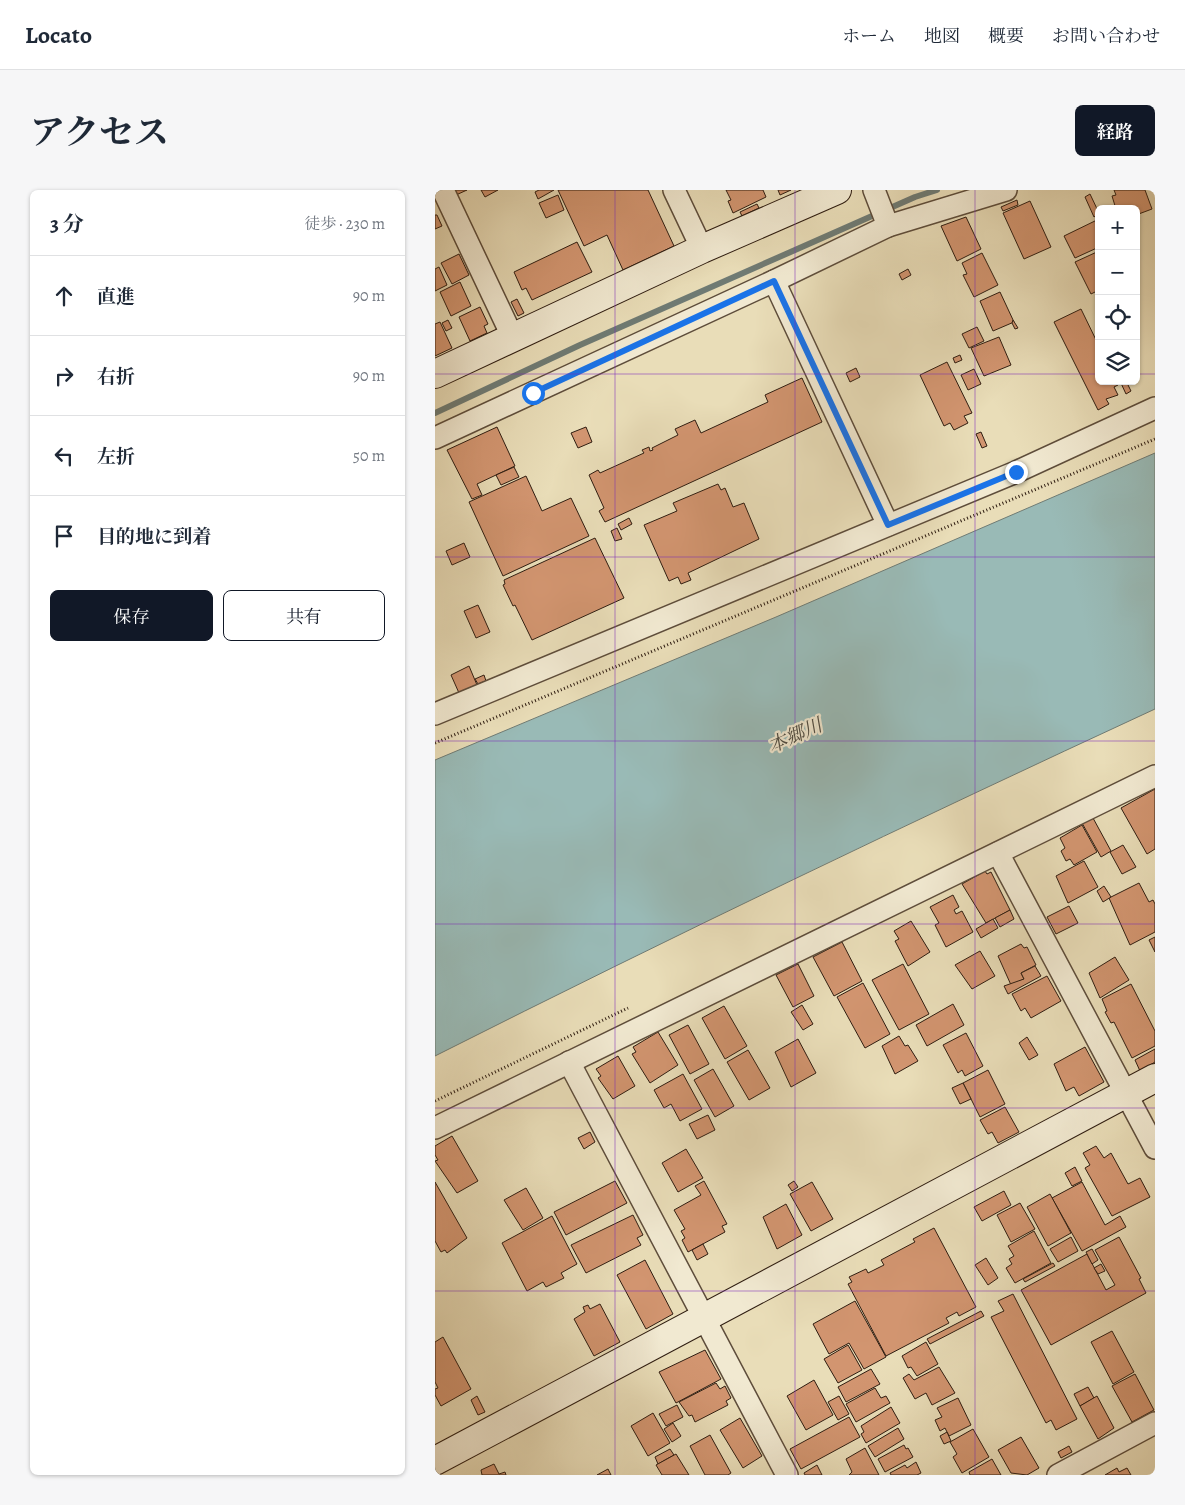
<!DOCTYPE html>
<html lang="ja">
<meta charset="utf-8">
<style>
body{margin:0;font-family:Alegreya,"Noto Serif JP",serif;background:#f6f6f7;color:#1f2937}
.controls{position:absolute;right:15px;top:15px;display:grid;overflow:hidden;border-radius:8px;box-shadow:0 1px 4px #0004}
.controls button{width:45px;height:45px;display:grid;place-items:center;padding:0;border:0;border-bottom:1px solid #e0e1e3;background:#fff;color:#1f2937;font:25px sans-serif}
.stop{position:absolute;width:15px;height:15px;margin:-11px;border:4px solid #1a73e8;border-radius:50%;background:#fff}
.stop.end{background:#1a73e8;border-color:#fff;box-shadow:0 1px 5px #0008}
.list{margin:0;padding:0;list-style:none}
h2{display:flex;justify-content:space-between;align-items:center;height:65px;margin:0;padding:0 20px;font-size:21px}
h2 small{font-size:16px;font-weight:400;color:#747a83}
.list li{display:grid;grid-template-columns:32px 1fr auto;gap:15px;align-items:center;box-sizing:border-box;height:80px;padding:0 20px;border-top:1px solid #e0e1e3}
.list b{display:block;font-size:19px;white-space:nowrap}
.list em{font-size:16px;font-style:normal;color:#747a83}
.actions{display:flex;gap:10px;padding:15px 20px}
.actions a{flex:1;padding:11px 0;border:1px solid #111827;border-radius:8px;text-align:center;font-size:18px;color:#111827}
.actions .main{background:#111827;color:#fff}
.icon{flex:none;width:28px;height:28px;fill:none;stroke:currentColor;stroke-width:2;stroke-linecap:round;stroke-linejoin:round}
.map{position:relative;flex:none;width:720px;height:1285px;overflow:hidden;border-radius:8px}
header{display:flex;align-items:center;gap:30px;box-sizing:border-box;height:70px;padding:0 25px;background:#fff;border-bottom:1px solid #e0e1e3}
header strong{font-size:24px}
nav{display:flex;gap:28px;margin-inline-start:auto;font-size:18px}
.intro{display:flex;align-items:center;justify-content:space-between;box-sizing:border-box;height:120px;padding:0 30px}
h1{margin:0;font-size:35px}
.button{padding:12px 22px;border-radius:8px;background:#111827;color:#fff;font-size:18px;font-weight:700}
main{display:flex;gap:30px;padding:0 30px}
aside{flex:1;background:#fff;border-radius:8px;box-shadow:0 1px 4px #0004}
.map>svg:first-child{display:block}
.water{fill:#99bab6;stroke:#6f7b74}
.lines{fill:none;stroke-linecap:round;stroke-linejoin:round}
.stream{stroke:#6f7b74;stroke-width:6}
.building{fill:#d29570;stroke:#2f1d11}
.street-casing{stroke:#5e4d3b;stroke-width:24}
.secondary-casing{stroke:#2f1d11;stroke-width:30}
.path{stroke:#2f1d11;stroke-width:3;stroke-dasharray:1 2.5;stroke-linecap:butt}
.street{stroke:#f1e9d1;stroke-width:21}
.secondary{stroke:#f1e9d1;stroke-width:28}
.route{stroke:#1a73e8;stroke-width:6}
.grid{fill:none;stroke:#7b2cbf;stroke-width:1;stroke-opacity:0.55}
.labels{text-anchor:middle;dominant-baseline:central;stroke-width:4.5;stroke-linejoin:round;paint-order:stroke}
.water-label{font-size:19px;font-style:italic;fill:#4f4c43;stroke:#f1e9d1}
</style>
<header>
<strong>Locato</strong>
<nav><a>ホーム</a><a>地図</a><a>概要</a><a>お問い合わせ</a></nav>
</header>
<div class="intro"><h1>アクセス</h1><a class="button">経路</a></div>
<main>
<aside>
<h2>3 分<small>徒歩 · 230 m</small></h2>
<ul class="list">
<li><svg class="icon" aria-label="ahead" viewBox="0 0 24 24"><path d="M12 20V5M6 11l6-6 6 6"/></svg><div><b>直進</b></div><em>90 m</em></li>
<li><svg class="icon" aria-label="right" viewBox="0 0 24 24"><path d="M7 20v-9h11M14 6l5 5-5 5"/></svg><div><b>右折</b></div><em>90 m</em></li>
<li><svg class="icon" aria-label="left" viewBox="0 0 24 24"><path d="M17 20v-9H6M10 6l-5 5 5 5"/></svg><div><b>左折</b></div><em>50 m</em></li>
<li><svg class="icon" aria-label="arrive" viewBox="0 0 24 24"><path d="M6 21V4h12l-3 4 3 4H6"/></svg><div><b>目的地に到着</b></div></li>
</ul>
<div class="actions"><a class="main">保存</a><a>共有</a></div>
</aside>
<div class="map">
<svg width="720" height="1285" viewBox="0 0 720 1285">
<rect width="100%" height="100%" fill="#e9ddb8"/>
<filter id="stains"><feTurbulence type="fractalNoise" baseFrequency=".004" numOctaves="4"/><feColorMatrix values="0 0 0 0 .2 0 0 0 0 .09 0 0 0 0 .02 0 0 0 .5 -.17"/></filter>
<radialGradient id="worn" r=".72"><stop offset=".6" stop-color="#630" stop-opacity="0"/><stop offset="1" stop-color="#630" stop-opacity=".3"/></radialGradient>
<!-- water -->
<path class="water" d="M720,263v256c-242,112 -482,227 -720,347v-296l341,-143z"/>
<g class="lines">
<!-- stream -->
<polyline class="stream" points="0,223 145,155 480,7 502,0"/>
</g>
<!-- building -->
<g class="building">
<polygon points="19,0 32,0 21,5"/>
<polygon points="46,0 63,0 50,7"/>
<polygon points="104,0 119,0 103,9 100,2"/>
<polygon points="123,0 213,0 239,56 188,80 172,45 149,56"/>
<polygon points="291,0 328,0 331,7 298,23 293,11 296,10"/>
<polygon points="343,0 356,0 345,5"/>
<polygon points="679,0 710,0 717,19 701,25 701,19 681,19 677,6 681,5"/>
<polygon points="655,4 664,23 659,27 650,7"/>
<polygon points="123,5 129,20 111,28 104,13"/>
<polygon points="582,10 583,15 568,21 566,17"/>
<polygon points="595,11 616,57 589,69 568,23"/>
<polygon points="322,14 324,18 307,26 305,22"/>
<polygon points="0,25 2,25 7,36 0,39"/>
<polygon points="531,27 546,59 522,71 506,36"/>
<polygon points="664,29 664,57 640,68 629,46"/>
<polygon points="142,52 157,82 97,110 91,98 87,100 79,82"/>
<polygon points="664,61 664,100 656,104 640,72"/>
<polygon points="547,63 563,95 539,107 528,85 532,84 527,73"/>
<polygon points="24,64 34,85 17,94 6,73"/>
<polygon points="4,77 12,95 0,101 0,79"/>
<polygon points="473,79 476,85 467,90 464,84"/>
<polygon points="25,92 36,116 16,126 5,102"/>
<polygon points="565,102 579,132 558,141 545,111"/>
<polygon points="82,109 89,123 83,126 76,112"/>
<polygon points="45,117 53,134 49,136 52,143 35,151 24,127"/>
<polygon points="646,119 664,156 664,191 682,191 683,195 679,197 683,205 671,209 674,214 663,220 619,132"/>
<polygon points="13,130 17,138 11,141 7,133"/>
<polygon points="578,130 583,138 580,139 577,133"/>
<polygon points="5,132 17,158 0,166 0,134"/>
<polygon points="542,137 549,151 534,158 527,144"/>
<polygon points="564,147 576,175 549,186 536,158"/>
<polygon points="525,165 527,170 520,173 518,168"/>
<polygon points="512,172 537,223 529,226 533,233 519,240 515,233 509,236 485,185"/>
<polygon points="421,178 425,187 415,192 411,183"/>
<polygon points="539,179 546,194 533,200 526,185"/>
<polygon points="367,188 387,232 170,332 164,321 169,318 154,285 163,280 165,283 209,263 207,260 214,257 215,261 218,260 217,258 243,245 240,239 260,230 266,243 333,212 330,205"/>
<polygon points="685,191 691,191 696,201 691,204"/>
<polygon points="62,237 80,276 42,294 47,305 37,309 12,260"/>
<polygon points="151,237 157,252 143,258 136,243"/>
<polygon points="546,242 552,256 547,258 541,244"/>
<polygon points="79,277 84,287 66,295 61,285"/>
<polygon points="91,286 107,321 136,308 154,346 68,386 34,312"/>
<polygon points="283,294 286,300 290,298 298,317 309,313 324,349 253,383 256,390 246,394 243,387 234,391 209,335 242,321 238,313"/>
<polygon points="194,328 197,334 186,340 183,334"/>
<polygon points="182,338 187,349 180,351 176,341"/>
<polygon points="160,348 189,408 97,450 80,415 78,416 68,395 70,394 69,390"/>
<polygon points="29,353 35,367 17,375 11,361"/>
<polygon points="43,415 55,442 41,448 29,421"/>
<polygon points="34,476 42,495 24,503 16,485"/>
<polygon points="49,485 51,491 43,494 40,489"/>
<polygon points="720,599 720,659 712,664 686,618"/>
<polygon points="658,628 676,661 666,667 647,633"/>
<polygon points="647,635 662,662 639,675 635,669 631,671 626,661 630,658 625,648"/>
<polygon points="688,655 701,677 687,684 675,662"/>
<polygon points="649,671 663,697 633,713 621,686"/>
<polygon points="550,681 552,684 556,682 575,720 551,733 527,694"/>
<polygon points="704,693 714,712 718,710 720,714 720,742 695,755 674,708"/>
<polygon points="669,696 676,707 668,712 662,701"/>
<polygon points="518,705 524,717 519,720 521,724 527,721 538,742 511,757 500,735 504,733 495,717"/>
<polygon points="634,716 643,733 621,744 612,727"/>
<polygon points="575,720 579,729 565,737 560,728"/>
<polygon points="558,729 563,738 546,748 541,739"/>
<polygon points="476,731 495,762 473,776 460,751 464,749 459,741"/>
<polygon points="720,747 720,762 714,750"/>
<polygon points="407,752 427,791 399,806 378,767"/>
<polygon points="586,754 589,758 592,757 601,775 586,783 589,789 576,795 563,766"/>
<polygon points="545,761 560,786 537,799 520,775"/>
<polygon points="680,767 694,790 665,808 654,783"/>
<polygon points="363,774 379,806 358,817 341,785"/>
<polygon points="468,774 494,824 464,840 437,790"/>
<polygon points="600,776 606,786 573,804 569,796 589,789 586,783"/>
<polygon points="612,786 626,811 596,828 590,818 586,821 577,804"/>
<polygon points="428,793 455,844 430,858 402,807"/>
<polygon points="696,794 720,841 720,856 697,868 679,832 676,833 670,822 672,821 667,809"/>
<polygon points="518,814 529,835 492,856 481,835"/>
<polygon points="367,815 378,834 368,840 356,822"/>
<polygon points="289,816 312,856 290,869 267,828"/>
<polygon points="253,835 274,874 255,884 234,845"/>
<polygon points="223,842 243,875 215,893 197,864 201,862 198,857"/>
<polygon points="531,843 548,876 530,886 527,880 523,883 508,855"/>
<polygon points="464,846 470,856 473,855 483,871 460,884 447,856"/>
<polygon points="592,847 603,865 594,870 584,853"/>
<polygon points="363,849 381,883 356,897 340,862"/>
<polygon points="650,857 669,892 644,906 639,897 631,901 619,874"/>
<polygon points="720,859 720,872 705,881 700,870"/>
<polygon points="313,860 335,898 314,910 292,872"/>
<polygon points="183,866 200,896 178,909 163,888 166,886 161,879"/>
<polygon points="278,879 299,916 280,927 259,890"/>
<polygon points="553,880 570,914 545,927 528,893"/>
<polygon points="248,884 267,919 245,931 236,914 229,918 219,900"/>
<polygon points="528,893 536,909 525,914 517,898"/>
<polygon points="570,917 584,942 563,953 557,942 553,944 545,930"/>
<polygon points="273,925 280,940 262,949 254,934"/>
<polygon points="155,942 160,952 149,959 143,948"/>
<polygon points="17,946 43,991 22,1003 0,971 3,970 0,965 0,956"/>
<polygon points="661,956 669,968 676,963 693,994 705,988 715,1007 677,1026 650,978 655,975 648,963"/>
<polygon points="251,959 268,988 243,1002 227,973"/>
<polygon points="640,977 647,991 637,996 630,983"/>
<polygon points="180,991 192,1013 131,1045 119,1022"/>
<polygon points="269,991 292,1034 287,1036 290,1042 253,1062 247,1050 250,1048 246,1041 250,1039 239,1020 266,1005 260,996"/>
<polygon points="359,991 363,997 357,1001 353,995"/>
<polygon points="0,992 32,1048 12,1063 10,1060 6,1062 0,1051"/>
<polygon points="377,992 398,1029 376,1041 355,1004"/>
<polygon points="647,992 670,1035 685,1026 691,1037 647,1061 617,1008"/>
<polygon points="91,998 108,1028 88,1040 69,1010"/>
<polygon points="569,1001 576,1015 547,1031 539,1017"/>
<polygon points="615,1004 636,1043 613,1056 592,1017"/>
<polygon points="585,1013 600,1039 576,1052 562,1025"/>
<polygon points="351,1014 367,1045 342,1059 328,1027"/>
<polygon points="198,1025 208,1045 202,1048 206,1055 151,1083 136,1055"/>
<polygon points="117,1026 142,1074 126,1083 129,1088 111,1097 108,1092 92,1101 67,1053"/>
<polygon points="499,1038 541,1117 524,1126 522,1122 511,1128 514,1133 451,1166 413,1094 417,1092 414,1087 431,1079 433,1083 449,1075 446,1070 480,1052 478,1049"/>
<polygon points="599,1041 616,1073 580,1093 571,1078 577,1074 574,1069 579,1066 573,1056"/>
<polygon points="636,1047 643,1061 623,1072 615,1059"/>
<polygon points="684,1047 706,1088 704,1089 711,1103 616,1155 586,1100 652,1064 671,1100 680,1095 660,1060"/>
<polygon points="268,1054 273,1064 262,1070 257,1060"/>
<polygon points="657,1059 663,1070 657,1074 651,1062"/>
<polygon points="551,1068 563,1088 553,1095 540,1075"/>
<polygon points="210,1070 238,1124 211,1139 182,1085"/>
<polygon points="618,1073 620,1076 590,1092 588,1089"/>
<polygon points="666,1074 670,1081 663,1084 659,1078"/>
<polygon points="578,1104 642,1229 621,1240 616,1230 611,1233 556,1127 569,1121 563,1111"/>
<polygon points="420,1111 451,1167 429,1179 414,1153 394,1164 378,1134"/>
<polygon points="165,1114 185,1152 159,1166 139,1129 150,1122 148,1117 153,1115 155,1119"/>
<polygon points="546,1121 549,1126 495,1154 492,1149"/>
<polygon points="677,1141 699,1182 678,1194 656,1152"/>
<polygon points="8,1147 36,1199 6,1216 0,1205 0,1199 3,1198 0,1192 0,1152"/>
<polygon points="491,1152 503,1174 482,1186 476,1177 473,1178 467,1166"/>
<polygon points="413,1155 427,1180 403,1193 389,1169"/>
<polygon points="270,1160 286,1189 241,1213 224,1182"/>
<polygon points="504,1177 520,1203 497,1215 491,1203 480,1209 468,1188 474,1184 479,1190"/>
<polygon points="436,1179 445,1194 411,1212 403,1197"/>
<polygon points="700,1184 719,1220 697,1232 677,1196"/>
<polygon points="379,1190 398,1225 371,1240 352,1206"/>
<polygon points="281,1193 285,1199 290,1196 296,1208 291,1211 293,1215 260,1232 257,1225 254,1226 244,1212"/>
<polygon points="653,1197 659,1208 645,1216 639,1204"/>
<polygon points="440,1198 446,1208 451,1206 455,1213 421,1232 411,1214"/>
<polygon points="42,1206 50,1222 43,1225 36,1210"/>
<polygon points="404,1206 414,1224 403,1230 393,1212"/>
<polygon points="662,1206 679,1238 663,1249 645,1216"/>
<polygon points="523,1208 536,1235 514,1246 510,1238 505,1241 500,1230 507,1227 502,1218"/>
<polygon points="242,1215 248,1227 231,1236 224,1224"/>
<polygon points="456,1217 465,1233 431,1253 426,1244 429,1242 426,1236"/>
<polygon points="218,1223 235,1253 213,1266 196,1236"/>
<polygon points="414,1227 425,1247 366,1279 355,1259"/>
<polygon points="305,1228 327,1266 308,1278 285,1240"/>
<polygon points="238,1233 246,1246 237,1252 229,1239"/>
<polygon points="463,1238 469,1249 440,1267 433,1256"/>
<polygon points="538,1239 554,1267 527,1283 518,1267 522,1264 515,1252"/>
<polygon points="512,1242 516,1251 509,1254 505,1246"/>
<polygon points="275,1245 296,1283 293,1285 270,1285 255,1256"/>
<polygon points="586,1247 604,1278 592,1285 576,1283 563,1260"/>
<polygon points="469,1255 471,1259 473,1258 478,1267 450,1282 443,1269"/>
<polygon points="634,1256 637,1262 626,1268 623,1262"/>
<polygon points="430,1258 444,1285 414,1285 417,1282 411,1269"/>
<polygon points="235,1259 239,1265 223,1274 220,1267"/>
<polygon points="241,1264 254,1285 227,1285 221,1275"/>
<polygon points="557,1269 566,1285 535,1285 534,1282"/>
<polygon points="481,1272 486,1283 482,1285 456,1285 455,1283 470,1275 472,1278"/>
<polygon points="59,1274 64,1284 70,1282 71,1285 47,1285 46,1280"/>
<polygon points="382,1275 387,1285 370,1285 369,1283"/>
<polygon points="682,1278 684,1282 692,1278 696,1285 670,1285"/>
<polygon points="173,1279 176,1285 162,1285"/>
</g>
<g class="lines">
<defs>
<g id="street">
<polyline points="8,0 78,148"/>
<polyline points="239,0 267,59"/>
<polyline points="439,0 453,36"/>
<polyline points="339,91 453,335"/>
<polyline points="0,248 339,91 453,36 571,0"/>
<polyline points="0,524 581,282 720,218"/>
<polyline points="563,663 720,958"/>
<polyline points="134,872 352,1285"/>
<polyline points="0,938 720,586"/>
<polyline points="623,1285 720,1233"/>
</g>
<g id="secondary">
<polyline points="0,184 267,59 402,0"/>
<polyline points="0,1271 720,888"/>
</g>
</defs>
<!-- street casing -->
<use href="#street" class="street-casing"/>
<!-- secondary casing -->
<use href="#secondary" class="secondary-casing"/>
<!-- path -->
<g class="path">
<polyline points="0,553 720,249"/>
<polyline points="0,911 193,818"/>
</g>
<!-- street -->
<use href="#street" class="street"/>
<!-- secondary -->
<use href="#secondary" class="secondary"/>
</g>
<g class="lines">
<!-- route -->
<polyline class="route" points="98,203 339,91 453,335 581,282"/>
</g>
<!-- grid -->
<path class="grid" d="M180,0v1285M360,0v1285M540,0v1285M0,184h664M701,184h19M0,367h720M0,551h720M0,734h720M0,918h720M0,1101h720"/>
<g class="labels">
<!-- water labels -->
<g class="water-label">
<text transform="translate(360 546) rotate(-24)">本郷川</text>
</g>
</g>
<rect width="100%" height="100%" filter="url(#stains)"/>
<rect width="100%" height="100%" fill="url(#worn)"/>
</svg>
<div class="controls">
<button>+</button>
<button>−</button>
<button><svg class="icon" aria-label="locate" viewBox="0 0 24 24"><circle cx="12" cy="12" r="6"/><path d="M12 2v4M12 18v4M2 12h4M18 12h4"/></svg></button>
<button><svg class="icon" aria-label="layers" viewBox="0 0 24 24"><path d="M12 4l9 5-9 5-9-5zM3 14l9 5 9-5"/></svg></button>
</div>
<div class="stop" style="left:98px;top:203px"></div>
<div class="stop end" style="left:581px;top:282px"></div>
</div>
</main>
